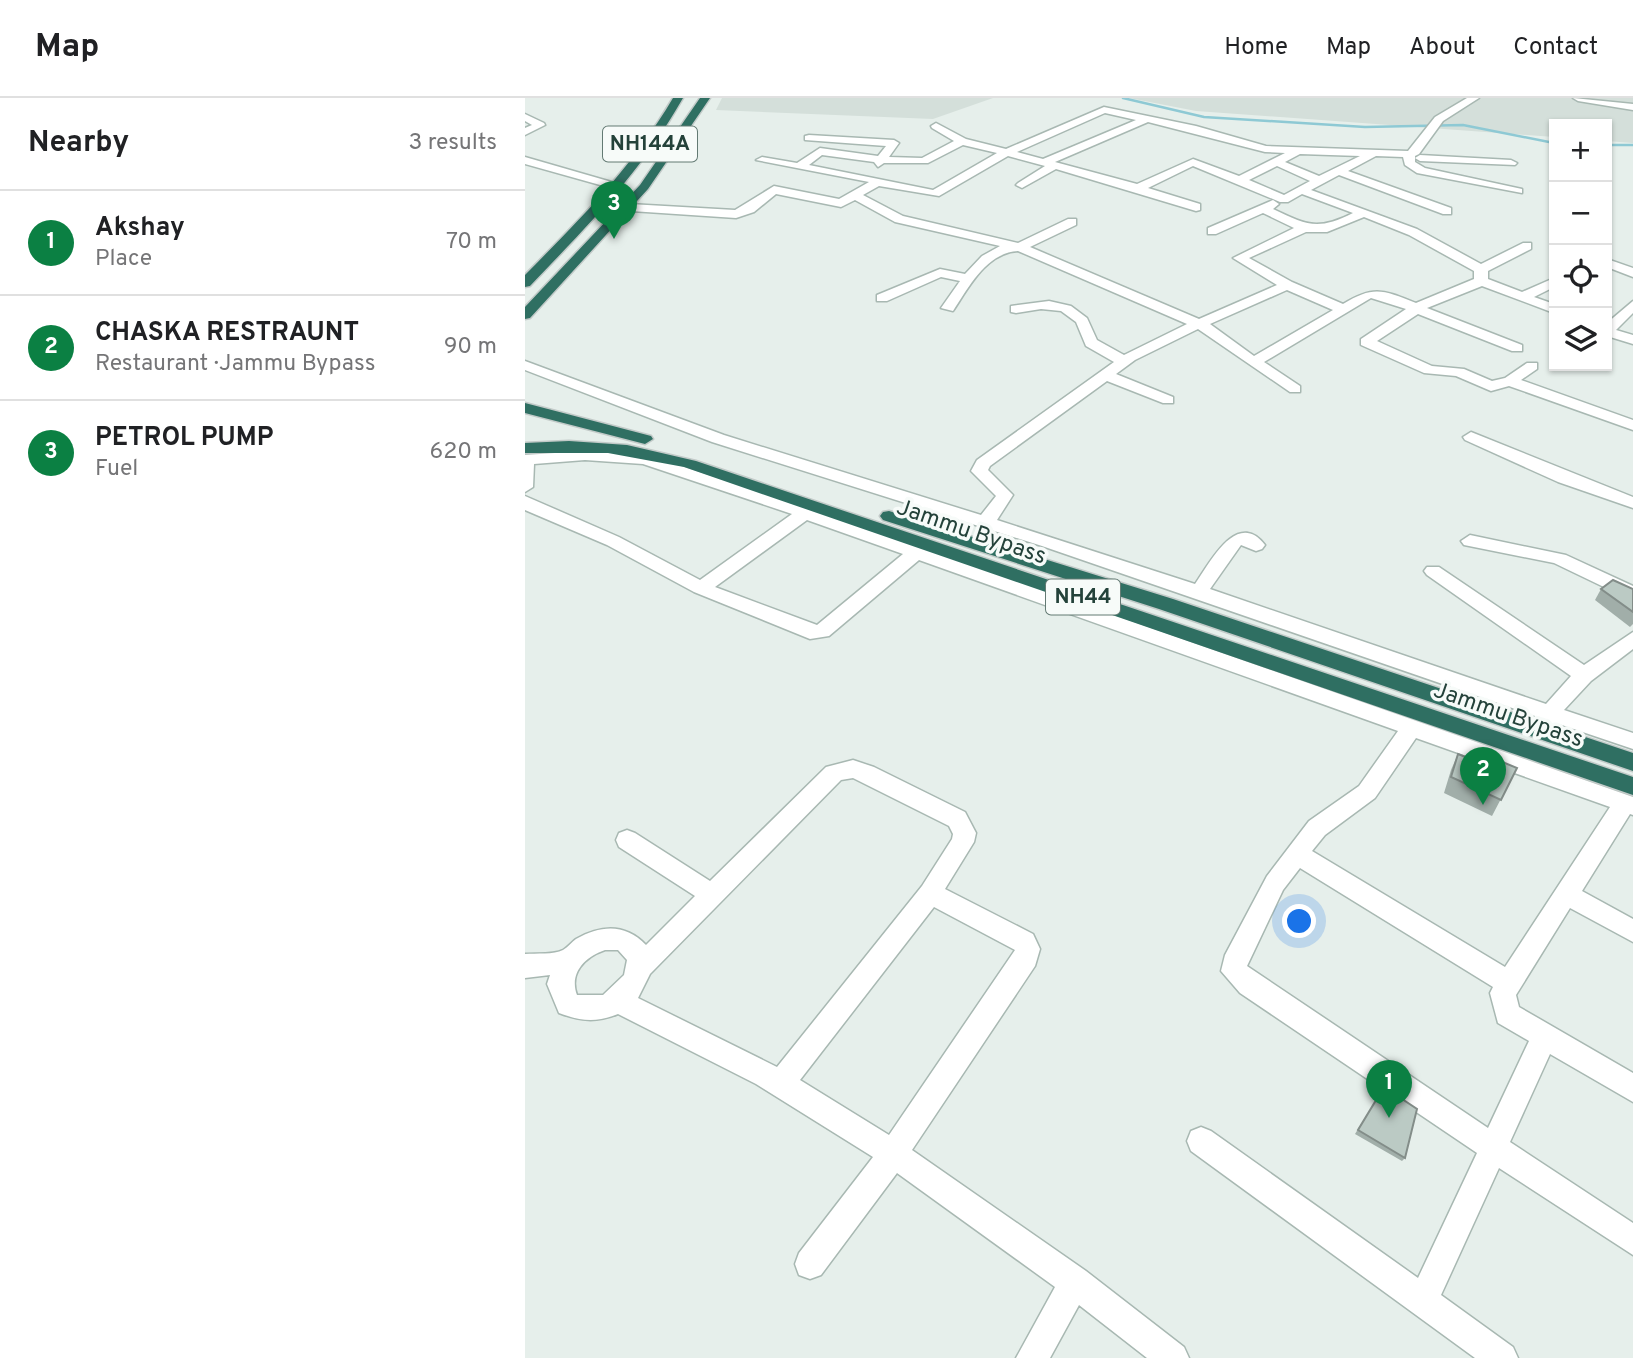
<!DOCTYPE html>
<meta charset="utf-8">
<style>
body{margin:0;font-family:Overpass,sans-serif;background:#f6f6f6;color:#202124}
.controls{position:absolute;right:21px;top:21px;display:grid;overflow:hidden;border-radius:0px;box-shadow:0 2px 5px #0004}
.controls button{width:63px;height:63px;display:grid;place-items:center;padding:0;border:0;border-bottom:2px solid #e0e0e0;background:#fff;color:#202124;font:35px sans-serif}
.you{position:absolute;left:775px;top:824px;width:24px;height:24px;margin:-18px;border:5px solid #fff;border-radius:50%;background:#1a73e8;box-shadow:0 0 0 10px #1a73e833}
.badge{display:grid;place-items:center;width:46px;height:46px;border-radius:50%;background:#0b8043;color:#fff;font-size:23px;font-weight:700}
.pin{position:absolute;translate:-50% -58px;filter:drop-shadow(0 2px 4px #0008)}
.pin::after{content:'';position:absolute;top:37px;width:24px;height:21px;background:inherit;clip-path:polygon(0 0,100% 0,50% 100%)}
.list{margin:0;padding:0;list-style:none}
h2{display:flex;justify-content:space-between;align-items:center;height:91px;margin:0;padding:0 28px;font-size:30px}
h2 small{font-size:23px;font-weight:400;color:#757577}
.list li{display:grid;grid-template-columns:46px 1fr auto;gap:21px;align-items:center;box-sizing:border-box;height:105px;padding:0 28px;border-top:2px solid #e0e0e0}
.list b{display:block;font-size:26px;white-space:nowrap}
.list p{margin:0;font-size:23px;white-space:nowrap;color:#757577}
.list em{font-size:23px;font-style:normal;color:#757577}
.icon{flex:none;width:38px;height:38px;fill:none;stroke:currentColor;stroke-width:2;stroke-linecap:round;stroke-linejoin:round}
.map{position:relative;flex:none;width:1108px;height:1260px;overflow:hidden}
header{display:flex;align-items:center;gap:42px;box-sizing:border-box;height:98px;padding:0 35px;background:#fff;border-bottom:2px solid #e0e0e0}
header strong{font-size:33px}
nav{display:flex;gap:38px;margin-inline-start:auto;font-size:24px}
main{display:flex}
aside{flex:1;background:#fff}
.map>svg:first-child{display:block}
.built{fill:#d4dfda}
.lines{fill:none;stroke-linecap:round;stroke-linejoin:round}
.stream{stroke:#8ec9d4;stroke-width:2.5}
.minor-casing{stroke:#a8b8b2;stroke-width:3}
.highway-casing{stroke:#c2cac8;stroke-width:3}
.minor{fill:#fff;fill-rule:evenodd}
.highway{fill:#2f6f62;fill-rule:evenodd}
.wall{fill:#a1aea9}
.building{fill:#bbcac4;stroke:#838d89;stroke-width:2}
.labels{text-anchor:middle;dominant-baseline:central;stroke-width:7;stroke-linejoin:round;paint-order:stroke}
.shield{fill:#f7fbf9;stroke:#637a73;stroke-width:2}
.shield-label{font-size:21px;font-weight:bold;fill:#24423a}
.street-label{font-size:23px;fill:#24423a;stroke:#f7fbf9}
</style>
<header>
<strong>Map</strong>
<nav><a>Home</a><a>Map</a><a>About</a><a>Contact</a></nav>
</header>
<main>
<aside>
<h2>Nearby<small>3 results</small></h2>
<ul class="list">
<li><span class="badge">1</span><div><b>Akshay</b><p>Place</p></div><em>70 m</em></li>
<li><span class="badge">2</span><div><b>CHASKA RESTRAUNT</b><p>Restaurant · Jammu Bypass</p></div><em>90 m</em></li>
<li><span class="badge">3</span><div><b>PETROL PUMP</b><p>Fuel</p></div><em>620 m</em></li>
</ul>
</aside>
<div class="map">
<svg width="1108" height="1260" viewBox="0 0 1108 1260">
<rect width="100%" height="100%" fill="#e6efeb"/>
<!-- built -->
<g class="built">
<polygon points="197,0 468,0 408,21 191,12"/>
<polygon points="604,0 1108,0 1108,45 1082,43 1082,26 1029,26 1029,39 671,13"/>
</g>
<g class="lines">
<!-- stream -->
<g class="stream">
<polyline points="598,0 679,19 840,29 938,27 1029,45"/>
<polyline points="1082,47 1108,47"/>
</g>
<defs>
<g id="minor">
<path d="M942,0h12l-36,23 -24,33 -4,2v2l5,-3 91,5 6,3 -2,2 -95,-4 -5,-3v4l10,6 97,21v4l-105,-20 -12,-8 -2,-8 -27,-1 -28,15 103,37v6h-8l-104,-39 -28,15 106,39 64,35 42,-21h8v6l-43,22v8l34,13 32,-14v9l-20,10 20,7v9l-72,-27 -55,22 95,37v6h-10l-94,-37 -41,27 55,25 32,3 28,12 13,-3 22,-15h10v6l-16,11 112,40v10l-124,-44 -18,5 -35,-15 -32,-3 -63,-28v-6l45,-30 -35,-11 -107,64 36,24v6h-10l-92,-63 -63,31 -19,14 57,23v6h-10l-56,-22 -117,85 -2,4 25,25 -16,25 198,64c14,-20 42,-76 70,-39l-3,4 -6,2 -15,-6 -31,44 336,115 25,-28 -144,-101 -3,-4 3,-4h12l145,98 49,-33v17l-42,32 -27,29 69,23v16l-77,-26 -4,6h-14l-3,-6 3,-6 -496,-171 -330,-104 -187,-72v-9l199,74 257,80 15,-19 -25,-25 6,-11 137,-98 -28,-16 -10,-24 -15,-11 -20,-2 -25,4 -5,-1v-6l38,-5 22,5 16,12 10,22 27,15 63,-31 -169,-73c-32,2 -49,36 -65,60l-12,-3 19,-27 -19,-4 -54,24h-10v-6l63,-26 25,5 17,-18 18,-10 -105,-24 -40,-22 -14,7 -65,-13 -22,18 -18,6 -120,-8 -4,-1v-6l123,7 39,-24 65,13 30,-17 -113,-22 6,-3 35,6 23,-15 58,8 8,-10 -81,-6v-4l4,-1 85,5 5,3 -10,14 33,1 32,-17 -22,-13 -1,-2 5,-3 30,16 40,10 98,-42 92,19 70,20 142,5 27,-34zM580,15l31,7 -93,39 -26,-7zM623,24l117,30 20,1 -46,23 -46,-17 -56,25 -82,-22zM438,47l34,8 -64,37 -124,-25 13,-10 52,7 4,5 6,-4h44zM775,56l60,2 -41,20 -34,-14zM483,58l37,10 -27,17 -2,2 6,3 34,-19 140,42 4,-1v-6l-52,-16 45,-22 87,36h8l14,-8 51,19c-36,18 -46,12 -80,-4l6,-5 -6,-4 -65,28v6h8l47,-21 31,15 -61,30 44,27 -78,34 -169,-72 46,-22v-6h-8l-50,24 -115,-27 -40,-21 16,-9 60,10zM752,68l33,15 -26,14 -35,-15zM839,119l45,18 65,36v8l-58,24c-33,-13 -42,-18 -73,1l-51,-22 -43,-24 57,-26h21zM762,192l46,20 -79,46 -44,-32z"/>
<polygon points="1048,0 1108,6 1108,12 1053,3"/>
<polygon points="0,16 19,25 20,27 0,37 0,30 7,27 0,23"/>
<polygon points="0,59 97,87 99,89 93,92 0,66"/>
<polygon points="1082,161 1108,170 1108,179 1082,169"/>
<polygon points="1108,203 1108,215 1091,232 1108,237 1108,246 1082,238 1082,225"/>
<polygon points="946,334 1108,399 1108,410 1033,384 940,342 938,339"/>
<path d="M75,352l51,6 160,53 822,288v18l-3,-1 -48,77 51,28v23l-63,-34 -54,87 3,12 114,66v29l-83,-48 -40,88 123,81v32l-134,-87 -58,127 72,52 5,11h-43l-284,-207 -4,-10 4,-10 10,-4 10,4 207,147 59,-125 -237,-160 -19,-22 4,-16 42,-79 42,-55 50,-35 39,-55 -479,-171 -90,76 -19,3 -116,-47 -87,-47 -82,-35v-14l94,41 81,43 92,-66 -149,-50 -58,-4 -51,4 -1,23 -8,5v-37zM282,422l96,34 -86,71 -102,-38zM891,640l194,69 -105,160 -193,-116 13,-16 50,-37zM775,770l193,119 -3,6 8,30 31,18 -41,87 -241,-162 36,-76z"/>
<polygon points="945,437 1041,457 1108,488 1108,503 1029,465 939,447 936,443"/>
<path d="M328,662l21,7 91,45 11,21 -2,9 -29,47 88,45 7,15 -5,17 -123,184 174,121 98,76 5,11h-42l-68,-53 -29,53h-34l39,-71 -158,-114 -76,102 -11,4 -11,-4 -4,-11 4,-11 74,-96 -117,-73 -138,-70c-22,9 -38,7 -59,-1l-12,-29 3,-9 -25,3v-24c11,-1 29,1 38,-4 5,-3 9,-8 13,-11 25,-14 49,-16 70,6l49,-49 -76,-49 -3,-7 3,-7 8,-3 8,3 75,48 116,-114zM328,680l96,48 4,8 -1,5 -30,47 -145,181 -139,-69 12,-24 191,-194zM409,809l81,43 -126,185 -89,-55zM80,852h13l9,10 -3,15 -21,20h-26c-8,-21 7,-38 28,-45z"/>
</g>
<g id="highway">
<path d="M148,0h10c-44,77 -93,125 -153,188l-5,1v-12c57,-58 106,-106 148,-177z"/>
<polygon points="175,0 185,0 123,91 5,220 0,221 0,209 115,87"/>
<polygon points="0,305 126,338 128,341 120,346 0,315"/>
<polygon points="44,343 102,347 171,363 1108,679 1108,697 159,369 83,355 0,355 0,345"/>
<polygon points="364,413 648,501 1108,655 1108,673 634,511 358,422 355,418 358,414"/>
</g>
</defs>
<!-- minor casing -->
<use href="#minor" class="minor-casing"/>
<!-- highway casing -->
<use href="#highway" class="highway-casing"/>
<!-- minor -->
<use href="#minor" class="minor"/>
<!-- highway -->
<use href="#highway" class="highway"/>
</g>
<!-- wall -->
<g class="wall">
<polygon points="1076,491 1108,491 1108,526 1105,529 1070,502"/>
<polygon points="933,656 958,666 992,670 967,718 919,695 926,672"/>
<polygon points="859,989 880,1060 877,1063 830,1036"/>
</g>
<!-- building -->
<g class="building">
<polygon points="1088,482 1108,491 1108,514 1076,491"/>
<polygon points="933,656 958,666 963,658 992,670 976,702 926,679"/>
<polygon points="859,989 892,1011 880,1060 833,1032"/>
</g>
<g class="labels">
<!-- shield labels -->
<g class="shield">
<rect x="78" y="28.5" width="94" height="35" rx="5"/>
<rect x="521" y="481.5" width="74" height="35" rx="5"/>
</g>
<g class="shield-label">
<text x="125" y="46">NH144A</text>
<text x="558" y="499">NH44</text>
</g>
<!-- street labels -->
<g class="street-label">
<text transform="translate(446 435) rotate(19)">Jammu Bypass</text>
<text transform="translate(983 618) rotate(19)">Jammu Bypass</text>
</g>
</g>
</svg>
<div class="controls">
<button>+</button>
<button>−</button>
<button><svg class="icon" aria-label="locate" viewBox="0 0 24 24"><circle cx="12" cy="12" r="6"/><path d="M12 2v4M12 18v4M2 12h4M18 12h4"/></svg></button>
<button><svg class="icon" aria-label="layers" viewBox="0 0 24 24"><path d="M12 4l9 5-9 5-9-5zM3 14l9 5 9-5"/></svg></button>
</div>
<div class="you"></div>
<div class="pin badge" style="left:864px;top:1020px">1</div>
<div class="pin badge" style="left:958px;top:707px">2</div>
<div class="pin badge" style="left:89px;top:141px">3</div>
</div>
</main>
